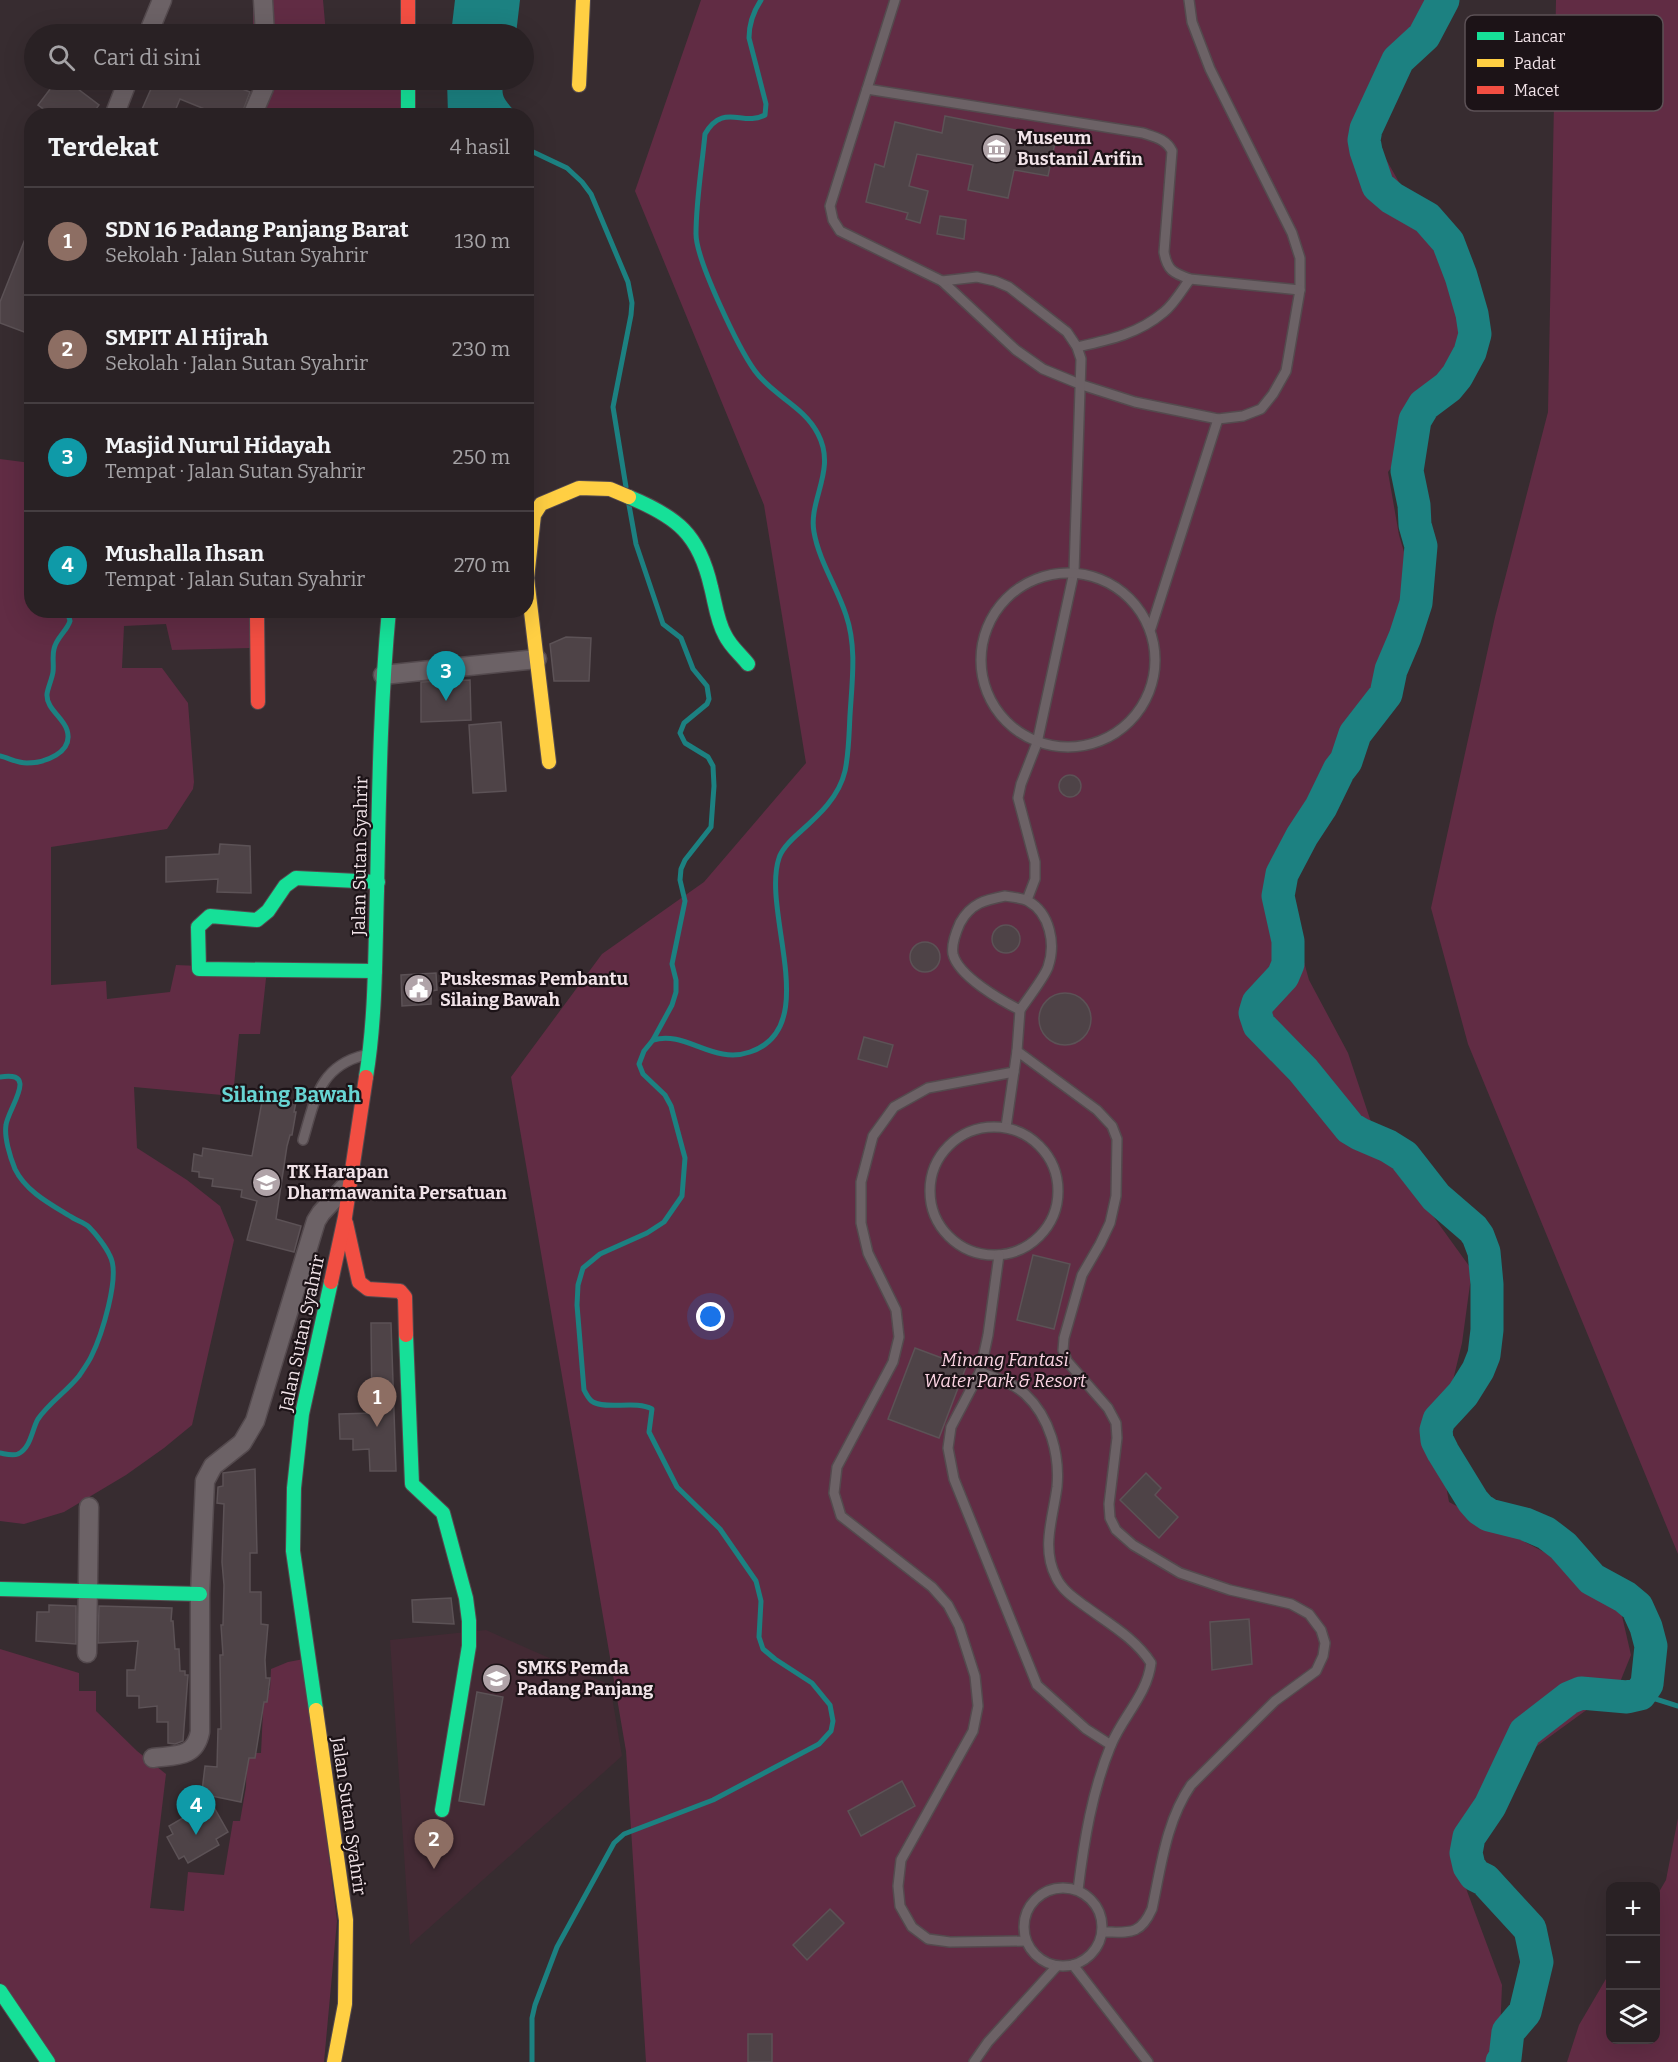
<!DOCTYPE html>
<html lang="id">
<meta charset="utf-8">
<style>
body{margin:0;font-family:Bitter,serif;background:#352e31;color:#f1f3f6}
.controls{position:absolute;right:18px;bottom:18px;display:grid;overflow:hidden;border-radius:12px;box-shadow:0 6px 24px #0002}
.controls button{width:54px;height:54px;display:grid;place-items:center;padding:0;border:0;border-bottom:2px solid #453e41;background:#292124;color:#f1f3f6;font:30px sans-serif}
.you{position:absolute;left:711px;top:1317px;width:21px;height:21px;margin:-15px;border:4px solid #fff;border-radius:50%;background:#1a73e8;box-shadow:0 0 0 9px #1a73e833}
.badge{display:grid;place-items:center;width:39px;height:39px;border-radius:50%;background:#8bbbb9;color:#fff;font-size:20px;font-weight:700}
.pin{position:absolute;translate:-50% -50px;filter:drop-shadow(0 2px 3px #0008)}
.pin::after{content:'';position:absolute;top:32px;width:21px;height:18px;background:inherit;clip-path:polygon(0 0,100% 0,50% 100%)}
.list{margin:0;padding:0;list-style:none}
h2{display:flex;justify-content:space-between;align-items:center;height:78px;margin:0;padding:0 24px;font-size:26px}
h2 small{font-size:20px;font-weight:400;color:#a5a3a6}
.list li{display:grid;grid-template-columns:39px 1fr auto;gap:18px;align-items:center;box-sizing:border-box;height:108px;padding:0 24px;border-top:2px solid #453e41}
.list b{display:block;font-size:22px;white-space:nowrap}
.list p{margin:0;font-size:20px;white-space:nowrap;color:#a5a3a6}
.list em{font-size:20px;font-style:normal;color:#a5a3a6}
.icon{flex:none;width:33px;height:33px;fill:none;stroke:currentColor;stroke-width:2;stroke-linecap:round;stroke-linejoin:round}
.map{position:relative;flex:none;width:1678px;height:2062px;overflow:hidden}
.search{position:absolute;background:#292124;box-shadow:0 6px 24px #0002;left:24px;top:24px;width:510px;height:66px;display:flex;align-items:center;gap:15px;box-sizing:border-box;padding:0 21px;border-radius:33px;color:#a5a3a6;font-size:22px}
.panel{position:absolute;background:#292124;box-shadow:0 6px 24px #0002;left:24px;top:108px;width:510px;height:510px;border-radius:24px}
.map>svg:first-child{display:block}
.built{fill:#432a34}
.green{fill:#612c44}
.water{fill:#1c8181}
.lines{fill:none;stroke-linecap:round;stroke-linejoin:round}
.stream{stroke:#1c8181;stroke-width:5}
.river{stroke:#1c8181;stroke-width:33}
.building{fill:#4e4347;stroke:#5c5256;stroke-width:1.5}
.lane-casing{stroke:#544a4e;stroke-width:12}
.street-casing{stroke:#544a4e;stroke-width:21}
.fast-casing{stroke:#544a4e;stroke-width:16}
.slow-casing{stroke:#544a4e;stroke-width:16}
.jam-casing{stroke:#544a4e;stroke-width:16}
.lane{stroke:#6c6266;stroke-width:9}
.street{stroke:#6c6266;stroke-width:18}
.fast{stroke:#16e098;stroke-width:14}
.slow{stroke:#ffcf43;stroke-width:14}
.jam{stroke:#f24e42;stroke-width:14}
.labels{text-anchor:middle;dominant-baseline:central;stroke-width:4.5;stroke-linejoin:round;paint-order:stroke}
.poi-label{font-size:18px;font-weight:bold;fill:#f1e3e8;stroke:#1c1317;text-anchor:start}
.street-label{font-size:18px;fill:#f1e3e8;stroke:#1c1317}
.park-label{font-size:18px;font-style:italic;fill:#fdd5e4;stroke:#1c1317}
.quarter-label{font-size:21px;font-weight:bold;fill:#67d4d3;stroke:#1c1317}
.key{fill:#1c1317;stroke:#5c5156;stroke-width:1.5}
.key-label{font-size:16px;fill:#f1e3e8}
</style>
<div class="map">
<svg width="1678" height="2062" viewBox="0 0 1678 2062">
<rect width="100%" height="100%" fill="#372c30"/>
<!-- built -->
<polygon class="built" points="486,1630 610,1685 622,1756 410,1945 390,1640"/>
<!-- green -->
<g class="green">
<polygon points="253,0 323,0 326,34 253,34"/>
<polygon points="701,0 1440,0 1373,136 1459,289 1472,344 1454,384 1388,472 1399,535 1417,596 1400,658 1350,751 1295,822 1282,883 1309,980 1348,1053 1376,1137 1472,1270 1462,1343 1438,1442 1449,1502 1616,1590 1631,1655 1618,1687 1500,1773 1454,1836 1467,1891 1502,1985 1500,2035 1489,2062 646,2062 626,1751 511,1077 602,954 704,882 806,763 764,505 635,191"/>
<polygon points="1556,0 1678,0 1678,1554 1468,1044 1431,908 1495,617 1548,412"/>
<polygon points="258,80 400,80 400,115 247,116"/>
<polygon points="0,459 31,463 32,610 255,611 250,648 172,650 166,624 124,626 122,668 162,668 188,703 194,782 193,789 167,829 51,847 51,985 106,981 107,999 170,992 176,965 267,969 260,1034 239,1034 233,1096 134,1087 137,1148 187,1180 220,1206 234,1240 192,1425 164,1448 126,1475 64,1512 24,1524 0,1521"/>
<polygon points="0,1649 79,1673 79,1691 96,1691 96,1711 137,1751 166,1774 150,1908 184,1911 188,1872 224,1875 233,1821 240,1821 246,1787 247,1753 261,1753 264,1690 270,1690 271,1669 288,1662 304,1659 337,1921 324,2062 56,2062 0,1982"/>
<polygon points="1678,1818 1678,2062 1567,2062 1579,2025 1610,1972 1610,2040 1656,2040 1656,1897 1666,1880"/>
</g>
<!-- water -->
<g class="water">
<polygon points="455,0 520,0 516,34 451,34"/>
<path d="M447,80h57c-5,19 3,20 13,35h-69z"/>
</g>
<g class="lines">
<!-- stream -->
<g class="stream">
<polyline points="529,150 567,168 582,182 591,194 628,282 632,303 631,315 613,407 626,487"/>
<path d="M0,756c9,2 17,7 27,7 17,0 47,-10 40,-33 -4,-13 -21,-21 -20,-36 1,-7 5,-15 6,-22 1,-8 -1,-16 1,-23 2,-11 13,-18 16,-28l-3,-11"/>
<path d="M653,1040c33,-10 60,25 97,12 73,-24 11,-140 29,-194 3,-10 13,-19 21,-26 19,-17 39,-35 45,-61 4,-19 4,-38 5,-56 2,-33 7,-68 -4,-100 -9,-28 -27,-54 -32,-83 -6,-32 23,-62 4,-98 -14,-28 -45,-38 -63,-63 -16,-22 -59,-111 -59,-137 0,-33 6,-68 9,-100 18,-32 38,-7 60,-19l1,-11 -17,-66c0,-15 4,-26 12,-38"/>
<path d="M0,1077c40,-7 8,31 6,48 -2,12 4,32 9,44 11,23 37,36 58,49 5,3 12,5 16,9 7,7 17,20 21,29 11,20 -9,81 -19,101 -3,6 -8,13 -12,19 -12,15 -30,27 -41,43 -6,10 -7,29 -20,35 -6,2 -12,0 -18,-1"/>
<polyline points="1640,1694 1678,1706"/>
<path d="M532,2062v-44l3,-13 22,-58 57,-104 10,-9 89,-34 106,-56 12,-13 2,-10 -3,-16 -18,-22 -37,-24 -12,-10 -4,-12 2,-36 -5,-20 -36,-52 -43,-42 -28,-55 3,-23c-16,-9 -45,1 -59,-7 -4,-2 -6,-7 -9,-12l-7,-85 1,-20 5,-17 17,-14 47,-21 17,-11 18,-26 3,-38 -14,-52 -6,-11 -22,-21 -4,-10 5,-13 9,-11 19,-35 4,-13v-12l-4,-16 13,-63 -5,-21 1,-11 4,-9 26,-33 3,-41 -1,-20 -5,-9 -23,-14 -5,-10 4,-10 23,-19 2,-5 -2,-13 -14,-17 -12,-31 -18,-14 -27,-80 -7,-39"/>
</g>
<!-- river -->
<polyline class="river" points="1443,0 1424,36 1398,60 1366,129 1364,140 1366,151 1378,186 1392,198 1427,218 1448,242 1461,276 1472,314 1475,334 1470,352 1457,376 1448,387 1424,405 1415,420 1407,471 1414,505 1415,525 1421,546 1416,603 1405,637 1391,670 1386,694 1355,734 1346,761 1339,770 1321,807 1302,836 1282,874 1278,896 1288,941 1288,964 1283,976 1258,1003 1255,1013 1259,1025 1303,1070 1350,1128 1360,1134 1388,1146 1404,1156 1436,1197 1473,1229 1478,1236 1484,1252 1487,1284 1487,1330 1484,1355 1478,1370 1463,1394 1439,1420 1436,1430 1437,1440 1443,1452 1473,1501 1480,1509 1489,1515 1525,1524 1546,1533 1563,1546 1592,1579 1625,1597 1637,1607 1646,1627 1651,1646 1647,1684 1640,1694 1627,1697 1581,1693 1569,1698 1525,1732 1490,1806 1469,1837 1466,1853 1469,1866 1475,1875 1485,1880 1530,1929 1537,1962 1525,2012 1508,2032 1505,2058 1502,2062"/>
</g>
<!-- building -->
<g class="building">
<polygon points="57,80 66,80 99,105 91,116 53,116 38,105"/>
<polygon points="155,80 219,80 250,92 241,116 205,116 207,110 180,99 173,116 139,116"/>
<polygon points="945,116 1056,138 1048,176 1014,170 1008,198 968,190 973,165 917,154 909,186 928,191 920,223 906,219 908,213 866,202 875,164 884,167 895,122 942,133"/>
<polygon points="940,216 966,220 964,239 937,234"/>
<polygon points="31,224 32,322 27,333 0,323 0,302"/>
<polygon points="566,637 591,638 589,681 554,681 550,644"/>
<polygon points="470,680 471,720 421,722 421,682"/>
<polygon points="501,722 506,791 473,793 469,725"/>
<circle cx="1070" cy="786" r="11"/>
<polygon points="220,844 250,846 251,893 217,892 218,879 166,882 166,857 219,854"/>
<circle cx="1006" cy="939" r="14"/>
<circle cx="925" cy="957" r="15"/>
<polygon points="436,973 437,990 431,991 431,1004 402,1006 401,975"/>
<circle cx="1065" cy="1019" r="26"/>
<polygon points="864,1037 893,1045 887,1067 858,1059"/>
<polygon points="263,1096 296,1102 294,1112 296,1112 292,1135 290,1135 287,1146 276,1219 301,1226 294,1252 247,1240 257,1201 241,1197 242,1190 212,1186 213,1179 199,1177 199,1172 192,1171 194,1154 202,1156 203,1148 252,1156"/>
<polygon points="1033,1255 1070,1264 1054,1329 1017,1320"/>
<polygon points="371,1323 391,1323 396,1471 370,1471 369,1449 353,1450 353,1439 340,1439 339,1414 372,1413"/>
<polygon points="915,1348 966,1367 939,1438 888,1419"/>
<polygon points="255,1469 257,1553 250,1553 250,1592 261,1592 261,1624 268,1625 265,1660 266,1678 270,1678 267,1702 264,1702 255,1758 249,1758 241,1802 207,1795 228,1832 216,1839 219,1845 188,1863 184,1856 179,1859 167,1837 173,1834 169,1826 200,1808 205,1766 217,1767 218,1729 221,1729 220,1655 223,1655 221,1625 223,1625 224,1585 222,1562 224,1504 217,1503 218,1487 223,1486 223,1473"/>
<polygon points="1146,1473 1161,1488 1155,1495 1178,1517 1159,1538 1120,1500"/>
<polygon points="451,1598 454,1624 413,1622 412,1600"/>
<polygon points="49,1605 76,1606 76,1644 36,1641 37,1612 49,1612"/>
<polygon points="99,1606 172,1608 171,1621 173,1621 175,1649 179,1649 180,1671 185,1671 185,1675 188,1675 183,1741 175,1744 168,1743 168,1722 157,1722 157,1706 139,1708 139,1696 127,1696 127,1670 135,1670 138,1641 98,1643"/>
<polygon points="1249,1619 1252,1664 1212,1670 1210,1622"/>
<polygon points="477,1692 503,1697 484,1805 459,1801"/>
<polygon points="902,1781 915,1806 861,1836 848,1811"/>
<polygon points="830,1909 844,1923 807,1960 793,1945"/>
<rect x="748" y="2034" width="24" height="28"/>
</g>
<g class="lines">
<defs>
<g id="lane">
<polyline points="895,0 830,206 833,220 840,231 942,281 1016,350 1043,369 1082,385 1135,402 1218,419 1243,416 1261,409 1273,394 1286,371 1300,290 1300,258 1292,233 1210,69 1192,22 1189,0"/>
<path d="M867,89l276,44c12,4 23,6 29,18l-8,101c3,18 9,21 26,27l110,11"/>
<polyline points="942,281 977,277 995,281 1009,287 1067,332 1077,347 1081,359 1074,572 1037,743 1021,784 1018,798 1035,862 1035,879 1027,900"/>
<path d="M1077,347c32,-7 61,-13 87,-35 10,-8 18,-22 26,-33"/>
<circle cx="1068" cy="660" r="87"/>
<polyline points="1151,628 1218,419"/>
<path d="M1005,896c7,1 17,2 23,5 22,12 28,43 20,66 -4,11 -20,31 -28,43 -18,-9 -62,-34 -67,-56 -2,-10 3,-22 7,-31 11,-20 25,-23 45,-27z"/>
<path d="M1017,1051l80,59 15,16 5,13 -1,57 -6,27 -10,21 -18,31 -18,63 -1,12 4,11 41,47 8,15 1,15 -8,66 1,14 6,12 17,15 47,28 50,17 61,14 18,10 12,16 4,13 -2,13 -7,15 -41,30 -84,84c-25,36 -30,82 -39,124 -12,27 -23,23 -49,23"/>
<polyline points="1014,1072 928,1088 894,1107 873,1136 861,1182 861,1223 868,1253 896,1310 899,1337 893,1362 837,1467 834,1493 841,1516 932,1587 948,1605 959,1626 975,1676 978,1706 973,1731 901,1860 898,1886 900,1906 912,1927 928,1939 950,1942 1026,1941"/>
<polyline points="1006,1127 1017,1051 1020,1010"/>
<circle cx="994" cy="1191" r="64"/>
<path d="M303,1140c12,-40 16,-74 62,-85"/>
<polyline points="999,1255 988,1335 980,1372 951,1427 948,1448 954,1479 1037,1685 1086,1729 1111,1745"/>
<path d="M980,1372c16,6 33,11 45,22 25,23 35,61 32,93 -4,31 -16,61 -1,90 6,13 18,21 29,29 23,17 50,32 66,57 -4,32 -28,53 -40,82 -19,46 -27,96 -33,145"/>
<circle cx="1063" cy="1927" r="39"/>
<polyline points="1073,1965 1148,2062"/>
<polyline points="974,2062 988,2042 1057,1966"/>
</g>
<g id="street">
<polyline points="263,0 265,34"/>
<polyline points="148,34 162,0"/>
<polyline points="114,116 128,80"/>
<polyline points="252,116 264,88 265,80"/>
<polyline points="383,675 537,659"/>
<polyline points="87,1653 89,1507"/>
<path d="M153,1758c23,-3 42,0 47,-26v-138l5,-113 8,-15 29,-23 13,-22 61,-200 5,-8 25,-27"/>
</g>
<g id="fast">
<polyline points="408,80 408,116"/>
<path d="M629,497c48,20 70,37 82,90 4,15 6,34 14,48 5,11 16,20 23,29"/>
<polyline points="375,971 199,969 198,927 210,916 257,920 268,911 285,886 296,878 378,882"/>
<path d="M366,1077c10,-61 9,-124 11,-186 2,-94 3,-187 12,-281"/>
<polyline points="406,1335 412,1484 443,1513 466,1598 469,1621 469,1646 442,1810"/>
<polyline points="0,1589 200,1594"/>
<polyline points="316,1710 293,1551 294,1488 302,1414 331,1282"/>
<polyline points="0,1991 48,2062"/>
</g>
<g id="slow">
<polyline points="579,85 583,0"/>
<polyline points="549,762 527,578 534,515 541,504 579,488 610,489 629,497"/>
<polyline points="316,1710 346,1920 345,2004 334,2062"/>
</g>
<g id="jam">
<polyline points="408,0 408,34"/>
<polyline points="258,702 257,616 261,610"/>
<polyline points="346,1223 359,1282 368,1289 400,1291 405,1297 406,1335"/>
<polyline points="331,1282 345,1217 366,1077"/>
</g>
</defs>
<!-- lane casing -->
<use href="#lane" class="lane-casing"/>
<!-- street casing -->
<use href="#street" class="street-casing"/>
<!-- fast casing -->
<use href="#fast" class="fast-casing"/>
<!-- slow casing -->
<use href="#slow" class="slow-casing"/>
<!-- jam casing -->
<use href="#jam" class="jam-casing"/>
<!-- lane -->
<use href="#lane" class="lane"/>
<!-- street -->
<use href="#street" class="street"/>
<!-- fast -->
<use href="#fast" class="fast"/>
<!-- slow -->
<use href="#slow" class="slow"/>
<!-- jam -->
<use href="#jam" class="jam"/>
</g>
<!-- icons -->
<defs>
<symbol id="museum-disc" viewBox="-11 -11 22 22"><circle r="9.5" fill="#b0a3a8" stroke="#1c1317"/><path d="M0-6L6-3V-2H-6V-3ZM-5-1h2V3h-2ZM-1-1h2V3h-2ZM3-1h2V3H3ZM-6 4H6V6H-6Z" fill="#fff"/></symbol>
<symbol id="civic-disc" viewBox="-11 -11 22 22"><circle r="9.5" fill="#b0a3a8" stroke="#1c1317"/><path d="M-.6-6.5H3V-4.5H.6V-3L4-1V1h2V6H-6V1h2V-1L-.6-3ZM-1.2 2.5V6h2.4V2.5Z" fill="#fff"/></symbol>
<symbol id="school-disc" viewBox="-11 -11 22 22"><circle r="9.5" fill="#b0a3a8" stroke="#1c1317"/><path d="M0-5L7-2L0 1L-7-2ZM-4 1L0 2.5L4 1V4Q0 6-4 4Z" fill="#fff"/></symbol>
</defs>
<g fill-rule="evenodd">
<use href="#museum-disc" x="980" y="132" width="33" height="33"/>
<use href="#civic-disc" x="402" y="972" width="33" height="33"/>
<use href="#school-disc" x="250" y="1166" width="33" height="33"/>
<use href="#school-disc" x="480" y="1662" width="33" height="33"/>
</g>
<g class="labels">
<!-- poi labels -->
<g class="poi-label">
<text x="1017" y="138">Museum<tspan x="1017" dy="21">Bustanil Arifin</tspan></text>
<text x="440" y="979">Puskesmas Pembantu<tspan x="440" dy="21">Silaing Bawah</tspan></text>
<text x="287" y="1172">TK Harapan<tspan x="287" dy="21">Dharmawanita Persatuan</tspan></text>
<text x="517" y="1668">SMKS Pemda<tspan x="517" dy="21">Padang Panjang</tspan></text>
</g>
<!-- street labels -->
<g class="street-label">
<text transform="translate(360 856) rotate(-89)">Jalan Sutan Syahrir</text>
<text transform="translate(302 1333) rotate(-78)">Jalan Sutan Syahrir</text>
<text transform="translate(349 1816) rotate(82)">Jalan Sutan Syahrir</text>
</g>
<!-- park labels -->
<g class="park-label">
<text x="1005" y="1360">Minang Fantasi<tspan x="1005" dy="21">Water Park &amp; Resort</tspan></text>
</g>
<!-- quarter labels -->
<g class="quarter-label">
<text x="291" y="1095">Silaing Bawah</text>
</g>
</g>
<!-- legend -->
<rect x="1465" y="15" width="198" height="96" rx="9" class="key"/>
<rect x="1477" y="32" width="27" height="8" fill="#16e098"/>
<rect x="1477" y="59" width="27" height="8" fill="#ffcf43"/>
<rect x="1477" y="86" width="27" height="8" fill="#f24e42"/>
<g class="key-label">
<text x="1514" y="42">Lancar</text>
<text x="1514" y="69">Padat</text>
<text x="1514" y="96">Macet</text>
</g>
</svg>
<div class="controls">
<button>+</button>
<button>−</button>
<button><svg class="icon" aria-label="layers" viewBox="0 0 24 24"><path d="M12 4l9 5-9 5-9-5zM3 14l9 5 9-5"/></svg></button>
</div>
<div class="you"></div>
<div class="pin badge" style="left:377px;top:1427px;background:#8d6e63">1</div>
<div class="pin badge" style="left:434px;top:1869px;background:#8d6e63">2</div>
<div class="pin badge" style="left:446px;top:701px;background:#0f9aa8">3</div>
<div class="pin badge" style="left:196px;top:1835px;background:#0f9aa8">4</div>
<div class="search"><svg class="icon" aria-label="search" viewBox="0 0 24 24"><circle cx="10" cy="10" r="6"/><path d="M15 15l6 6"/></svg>Cari di sini</div>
<section class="panel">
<h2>Terdekat<small>4 hasil</small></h2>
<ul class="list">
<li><span class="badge" style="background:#8d6e63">1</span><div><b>SDN 16 Padang Panjang Barat</b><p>Sekolah · Jalan Sutan Syahrir</p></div><em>130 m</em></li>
<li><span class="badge" style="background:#8d6e63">2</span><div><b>SMPIT Al Hijrah</b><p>Sekolah · Jalan Sutan Syahrir</p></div><em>230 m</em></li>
<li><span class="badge" style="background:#0f9aa8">3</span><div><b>Masjid Nurul Hidayah</b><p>Tempat · Jalan Sutan Syahrir</p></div><em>250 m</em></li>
<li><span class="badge" style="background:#0f9aa8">4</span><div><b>Mushalla Ihsan</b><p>Tempat · Jalan Sutan Syahrir</p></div><em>270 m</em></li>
</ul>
</section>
</div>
